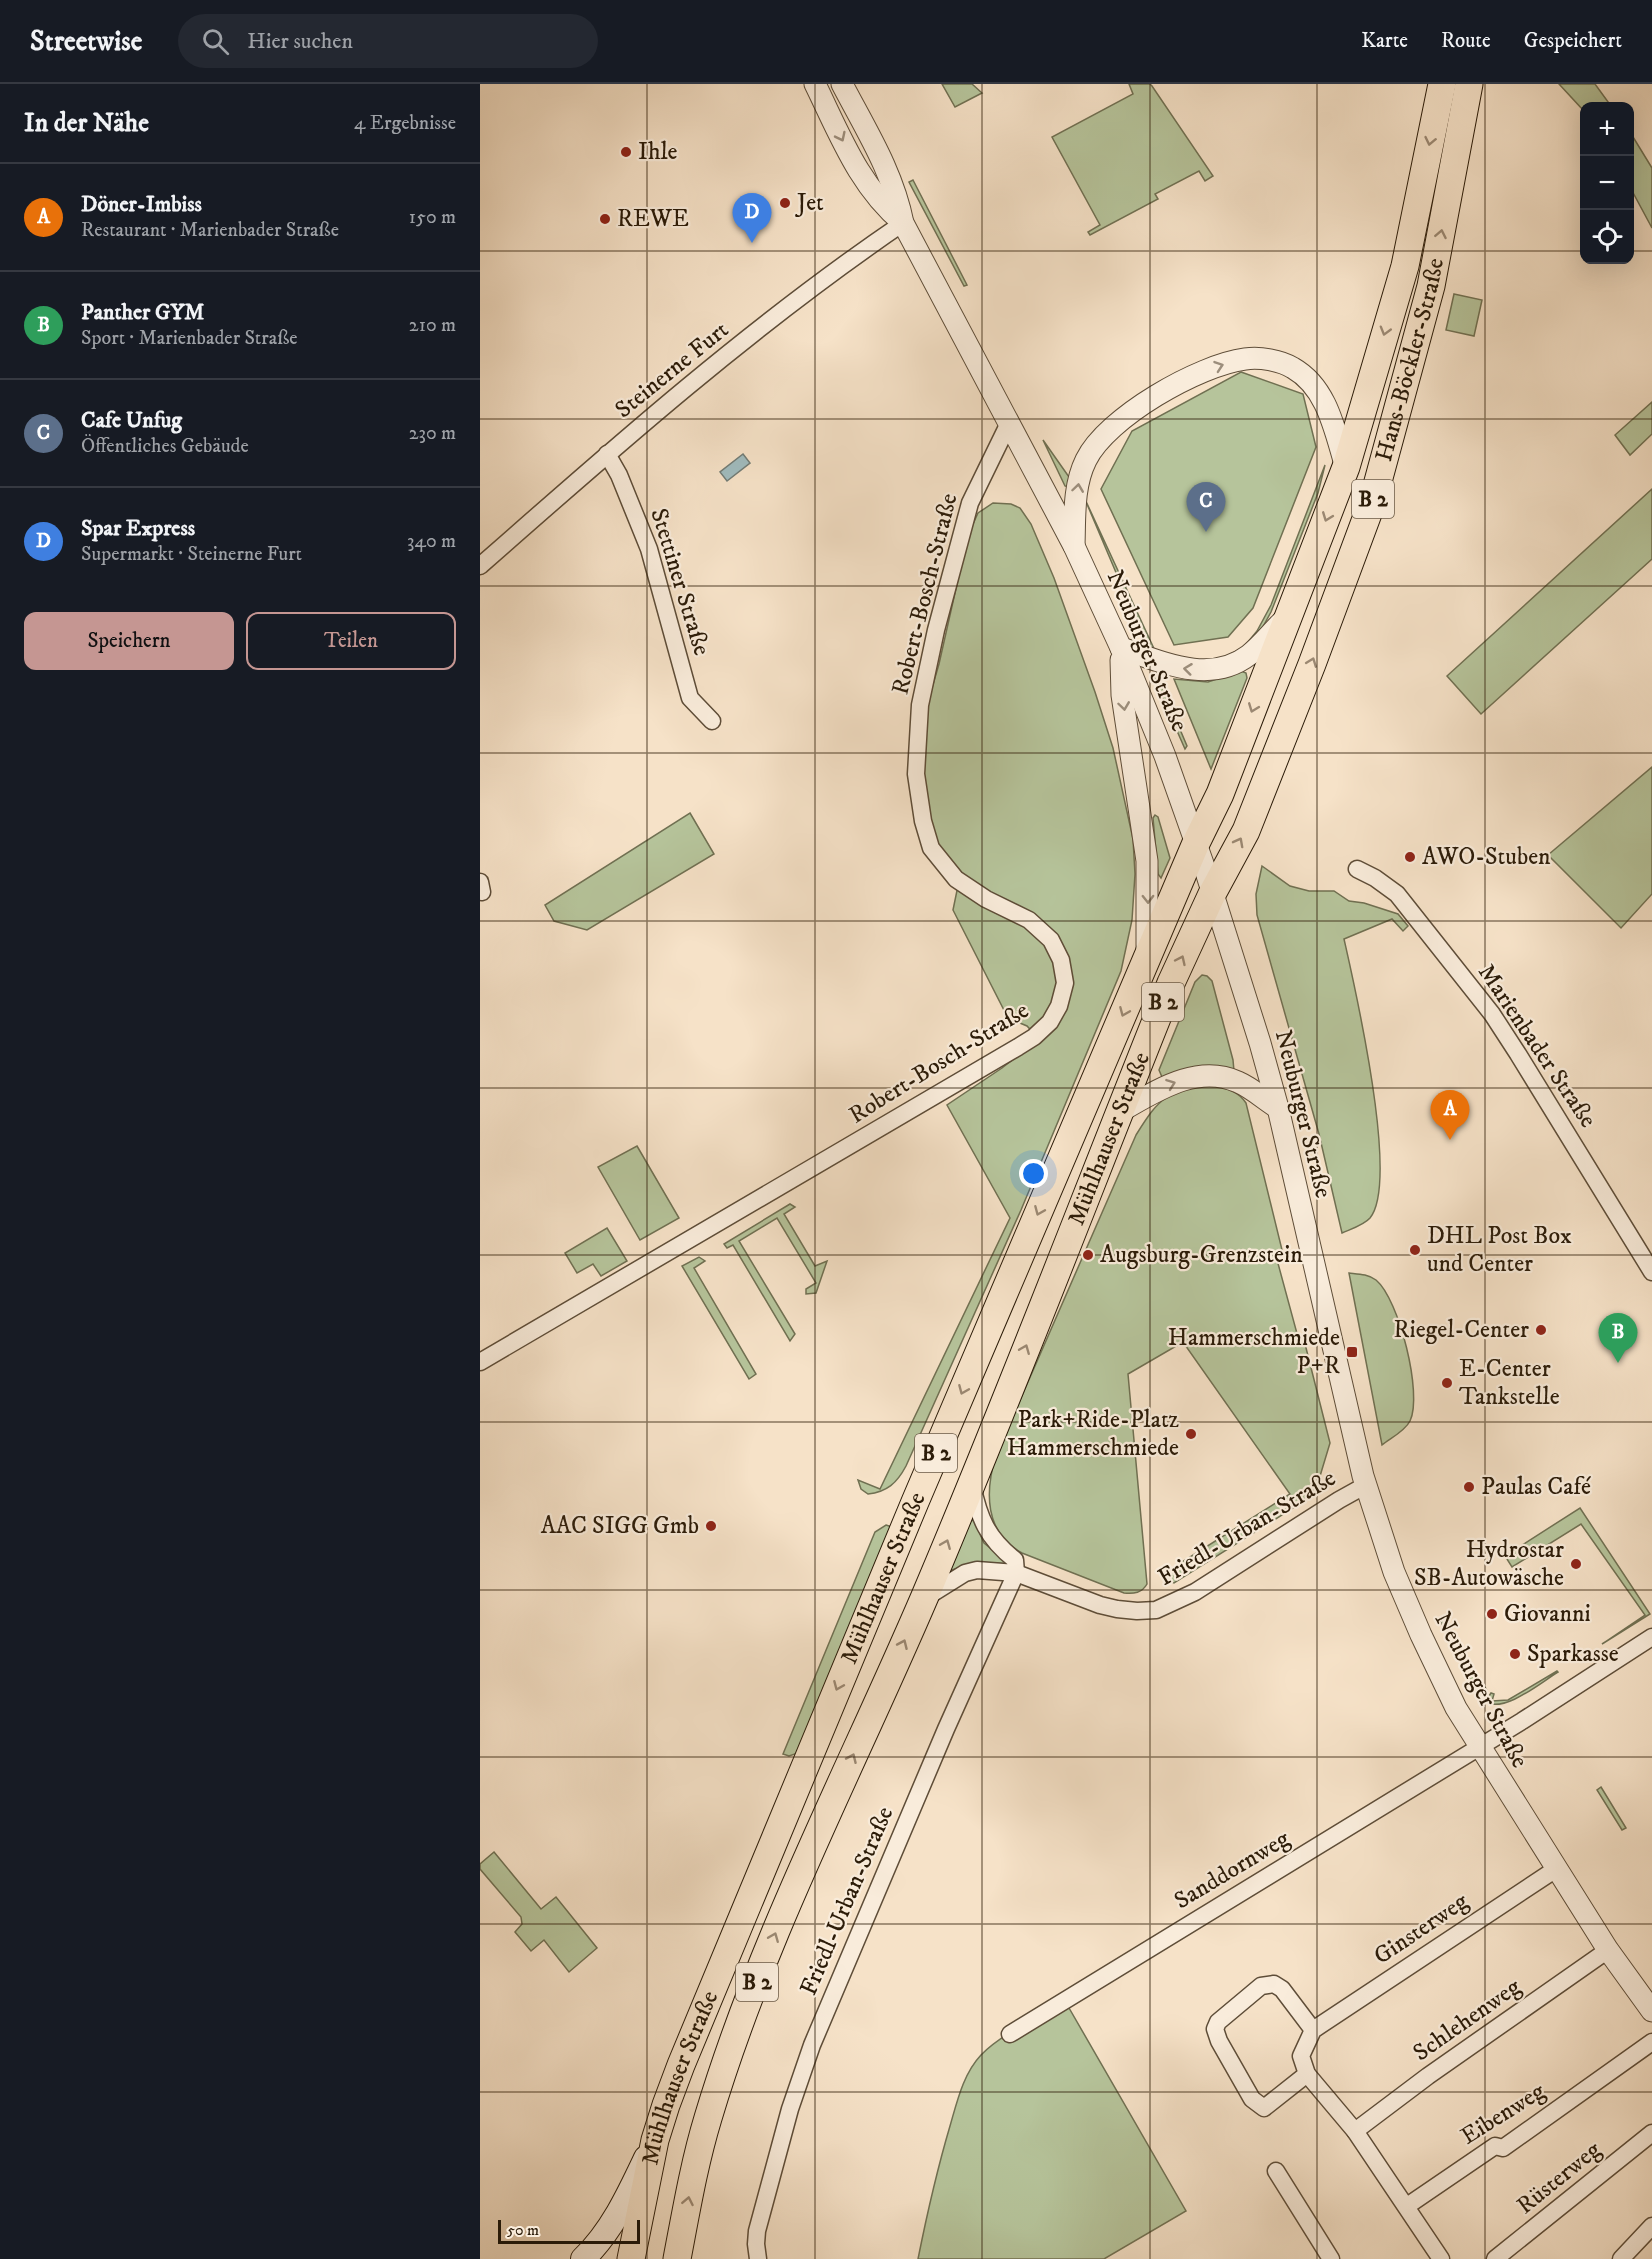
<!DOCTYPE html>
<html lang="de">
<meta charset="utf-8">
<style>
body{margin:0;font-family:"IM FELL DW Pica",serif;background:#242831;color:#f1f3f6}
.controls{position:absolute;right:18px;top:18px;display:grid;overflow:hidden;border-radius:12px;box-shadow:0 6px 24px #0002}
.controls button{width:54px;height:54px;display:grid;place-items:center;padding:0;border:0;border-bottom:2px solid #363941;background:#171b24;color:#f1f3f6;font:30px sans-serif}
.scale{position:absolute;left:18px;bottom:15px;width:142px;box-sizing:border-box;padding-left:6px;border:3px solid #2b1b08;border-top:0;font-size:16px;line-height:21px;white-space:nowrap;color:#2b1b08;-webkit-text-stroke:4px #f9ecdb;paint-order:stroke}
.you{position:absolute;left:554px;top:1090px;width:21px;height:21px;margin:-15px;border:4px solid #fff;border-radius:50%;background:#1a73e8;box-shadow:0 0 0 9px #1a73e833}
.badge{display:grid;place-items:center;width:39px;height:39px;border-radius:50%;background:#c59692;color:#fff;font-size:20px;font-weight:700}
.pin{position:absolute;translate:-50% -50px;filter:drop-shadow(0 2px 3px #0008)}
.pin::after{content:'';position:absolute;top:32px;width:21px;height:18px;background:inherit;clip-path:polygon(0 0,100% 0,50% 100%)}
.list{margin:0;padding:0;list-style:none}
h2{display:flex;justify-content:space-between;align-items:center;height:78px;margin:0;padding:0 24px;font-size:26px}
h2 small{font-size:20px;font-weight:400;color:#9ea1a6}
.list li{display:grid;grid-template-columns:39px 1fr auto;gap:18px;align-items:center;box-sizing:border-box;height:108px;padding:0 24px;border-top:2px solid #363941}
.list b{display:block;font-size:22px;white-space:nowrap}
.list p{margin:0;font-size:20px;white-space:nowrap;color:#9ea1a6}
.list em{font-size:20px;font-style:normal;color:#9ea1a6}
.actions{display:flex;gap:12px;padding:18px 24px}
.actions a{flex:1;padding:14px 0;border:2px solid #c59692;border-radius:12px;text-align:center;font-size:21px;color:#c59692}
.actions .main{background:#c59692;color:#111}
.icon{flex:none;width:33px;height:33px;fill:none;stroke:currentColor;stroke-width:2;stroke-linecap:round;stroke-linejoin:round}
.map{position:relative;flex:none;width:1172px;height:2175px;overflow:hidden}
header{display:flex;align-items:center;gap:36px;box-sizing:border-box;height:84px;padding:0 30px;background:#171b24;border-bottom:2px solid #363941}
header strong{font-size:28px}
nav{display:flex;gap:33px;margin-inline-start:auto;font-size:21px}
.search{width:420px;height:54px;background:#242831;display:flex;align-items:center;gap:15px;box-sizing:border-box;padding:0 21px;border-radius:33px;color:#9ea1a6;font-size:22px}
main{display:flex}
aside{flex:1;background:#171b24}
.map>svg:first-child{display:block}
.green{fill:#b6c49b;stroke:#707052;stroke-width:1.5}
.water{fill:#a0bcbf;stroke:#717c76;stroke-width:1.5}
.lines{fill:none;stroke-linecap:round;stroke-linejoin:round}
.minor-casing{stroke:#5e4d38;stroke-width:19}
.tertiary-casing{stroke:#5e4d38;stroke-width:23}
.secondary-casing{stroke:#2b1b08;stroke-width:26}
.primary-casing{stroke:#2b1b08;stroke-width:29}
.minor{stroke:#f9ecdb;stroke-width:16}
.tertiary{stroke:#f9ecdb;stroke-width:21}
.secondary{stroke:#f9ecdb;stroke-width:24}
.primary{stroke:#f6e2c8;stroke-width:27}
.oneway{stroke:#9c8e7c}
.oneway2{stroke:#9b8872}
.grid{fill:none;stroke:#2b1b08;stroke-width:1.5;stroke-opacity:0.55}
.poi-dot{fill:#8f2418;stroke:#f9ecdb;stroke-width:2}
.labels{text-anchor:middle;dominant-baseline:central;stroke-width:4.5;stroke-linejoin:round;paint-order:stroke}
.shield{fill:#f9ecdb;stroke:#695a47;stroke-width:1.5}
.shield-label{font-size:22px;font-weight:bold;fill:#2b1b08}
.poi-label{font-size:24px;fill:#2b1b08;stroke:#f9ecdb;text-anchor:start}
.street-label{font-size:24px;fill:#2b1b08;stroke:#f9ecdb}
</style>
<header>
<strong>Streetwise</strong>
<div class="search"><svg class="icon" aria-label="search" viewBox="0 0 24 24"><circle cx="10" cy="10" r="6"/><path d="M15 15l6 6"/></svg>Hier suchen</div>
<nav><a>Karte</a><a>Route</a><a>Gespeichert</a></nav>
</header>
<main>
<aside>
<h2>In der Nähe<small>4 Ergebnisse</small></h2>
<ul class="list">
<li><span class="badge" style="background:#e8710a">A</span><div><b>Döner-Imbiss</b><p>Restaurant · Marienbader Straße</p></div><em>150 m</em></li>
<li><span class="badge" style="background:#2e9e5b">B</span><div><b>Panther GYM</b><p>Sport · Marienbader Straße</p></div><em>210 m</em></li>
<li><span class="badge" style="background:#5c6f8a">C</span><div><b>Cafe Unfug</b><p>Öffentliches Gebäude</p></div><em>230 m</em></li>
<li><span class="badge" style="background:#3f7fe0">D</span><div><b>Spar Express</b><p>Supermarkt · Steinerne Furt</p></div><em>340 m</em></li>
</ul>
<div class="actions"><a class="main">Speichern</a><a>Teilen</a></div>
</aside>
<div class="map">
<svg width="1172" height="2175" viewBox="0 0 1172 2175">
<rect width="100%" height="100%" fill="#f6e2c8"/>
<filter id="stains"><feTurbulence type="fractalNoise" baseFrequency=".00333" numOctaves="4"/><feColorMatrix values="0 0 0 0 .2 0 0 0 0 .09 0 0 0 0 .02 0 0 0 .5 -.17"/></filter>
<radialGradient id="worn" r=".72"><stop offset=".6" stop-color="#630" stop-opacity="0"/><stop offset="1" stop-color="#630" stop-opacity=".3"/></radialGradient>
<!-- green -->
<g class="green">
<polygon points="462,0 492,0 502,9 475,23"/>
<polygon points="649,0 670,0 672,2 733,92 725,97 719,87 675,110 678,115 610,151 608,148 620,141 572,53 653,10"/>
<polygon points="1079,0 1115,0 1131,22 1104,22 1104,27"/>
<polygon points="1150,48 1172,84 1172,144 1150,103"/>
<polygon points="433,96 487,201 484,202 429,98"/>
<polygon points="974,210 1002,216 994,252 966,246"/>
<polygon points="761,288 823,310 836,363 773,524 748,553 694,561 621,405 652,347"/>
<polygon points="1172,318 1172,350 1150,371 1135,351"/>
<polygon points="563,356 589,393 588,403 585,402"/>
<polygon points="845,381 838,409 791,528 780,548 754,574 740,575 763,564 777,547 791,521"/>
<polygon points="1172,405 1172,475 1001,630 967,592"/>
<polygon points="604,413 676,569 668,564"/>
<path d="M513,419l18,1 9,4 11,16 23,54 41,114 18,56 20,91 2,35 -3,46 -11,51 -100,239 -115,256c-9,17 -19,26 -38,28l-7,-5 -3,-9 22,9 130,-271 -63,-113 55,-37 37,-29 -12,-13 -19,-8 -55,-108 7,-34 -24,-31 -14,-70 5,-70 12,-41 29,-129 10,-22z"/>
<polygon points="761,587 766,589 767,594 731,685 694,595 728,598"/>
<polygon points="679,588 680,598 707,662 705,665 675,597 674,591"/>
<polygon points="1172,683 1172,810 1141,844 1068,771"/>
<polygon points="210,729 234,770 107,846 74,837 65,821"/>
<polygon points="675,731 678,733 690,774 681,794 678,790 673,734"/>
<path d="M782,782l28,20 19,5h25l15,10 15,2 34,11 10,12 -5,5 -11,-12 -48,20c11,49 56,242 26,279 -6,7 -19,11 -28,15l-23,-99 -62,-219 -1,-21z"/>
<polygon points="722,891 727,892 732,897 753,976 754,987 682,993 679,986 715,898"/>
<path d="M730,1000c15,4 27,6 36,19l37,151 -7,2 23,85 5,-1 26,103 -13,43 -16,17 -127,80 -5,-2 -6,-7 127,-80 -107,-152 -55,32 19,210c-5,9 -13,10 -23,9l-102,-40c-38,-20 -37,-62 -26,-98l140,-320c25,-40 29,-41 74,-51z"/>
<polygon points="157,1062 199,1134 160,1156 118,1083"/>
<polygon points="310,1120 315,1123 304,1130 335,1182 347,1177 336,1209 326,1210 326,1205 336,1199 297,1134 259,1157 315,1250 310,1257 253,1161 247,1164 244,1160"/>
<polygon points="127,1144 147,1177 121,1192 113,1180 97,1189 85,1169"/>
<polygon points="219,1173 225,1177 214,1184 276,1290 269,1295 202,1182"/>
<path d="M869,1189c9,1 19,1 27,7 23,19 47,114 34,141 -5,10 -19,17 -28,24z"/>
<polygon points="1100,1424 1170,1530 1122,1560 1165,1531 1101,1440 1032,1483 1025,1472"/>
<polygon points="490,1435 494,1437 504,1459 530,1480 496,1478 469,1487"/>
<polygon points="406,1441 412,1443 318,1669 309,1672 303,1670 395,1448"/>
<polygon points="962,1533 1000,1605 1005,1603 1007,1607 1000,1615 959,1534"/>
<path d="M1077,1587l1,1c-18,11 -53,41 -73,30l6,-9 3,1 -2,7 16,-1z"/>
<polygon points="1121,1703 1146,1744 1142,1746 1117,1706"/>
<polygon points="14,1768 61,1825 76,1813 117,1864 89,1888 64,1856 51,1867 35,1848 42,1840 41,1833 0,1785 0,1780"/>
<path d="M585,1917l121,210 -82,48h-186c9,-45 19,-89 32,-133 7,-24 13,-52 31,-71 19,-20 60,-40 84,-54z"/>
</g>
<!-- water -->
<polygon class="water" points="263,370 270,379 247,397 240,388"/>
<g class="lines">
<defs>
<g id="minor">
<polyline points="127,370 139,391 169,465 210,614 232,637"/>
<path d="M0,482c136,-120 273,-241 423,-343"/>
<polyline points="877,785 895,794 917,810 1012,930 1038,970 1172,1188"/>
<polyline points="0,798 2,808"/>
<polyline points="0,1278 538,963 554,953 570,938 579,922 585,899 581,876 571,856 549,836 506,815 476,795 451,764 443,737 436,690 440,621 456,546 490,419 529,339"/>
<polyline points="445,1514 485,1489 497,1486 536,1489 620,1521 637,1525 657,1527 676,1526 715,1508 859,1416 886,1401"/>
<polyline points="530,1950 1042,1637 1172,1553"/>
<polyline points="827,1990 784,2024 772,2015 739,1957 735,1945 738,1938 781,1902 794,1900 802,1905 833,1946"/>
<polyline points="875,2047 948,1992 1128,1866"/>
<polyline points="796,2087 851,2175"/>
<polyline points="927,2122 1015,2062 1023,2064 1172,1958"/>
<path d="M278,2175l-2,-15 1,-13 33,-122 22,-64 134,-316 70,-156 -1,-13c-28,-22 -36,-42 -43,-75"/>
<polyline points="961,2175 875,2047 827,1990 821,1972 833,1946 1076,1785"/>
<polyline points="1015,2175 1172,2049"/>
<polyline points="1141,2175 1172,2142"/>
</g>
<g id="tertiary">
<path d="M335,0c25,51 44,102 88,139"/>
<path d="M362,0c24,46 51,88 61,139l171,323 47,102 44,108 41,116 54,171 18,65 85,368 31,96 27,63 35,73 152,242 44,61"/>
<path d="M594,462c1,-29 -1,-60 12,-86 21,-43 113,-95 159,-101 15,-2 35,1 48,9 35,20 42,64 53,99"/>
<path d="M641,564c41,14 89,37 128,7 13,-10 24,-25 36,-36"/>
<polyline points="641,576 642,611 667,777 667,864"/>
<path d="M639,1028c36,-20 77,-49 119,-30 14,6 27,18 40,26"/>
</g>
<path id="secondary" d="M103,2175c29,-28 46,-65 63,-101"/>
<g id="primary">
<path id="s1" d="M151,2175l24,-119 11,-35 15,-40 234,-563 281,-659 24,-49 126,-327 59,-201 37,-182"/>
<path id="s2" d="M197,2175c9,-47 17,-95 31,-141 54,-181 143,-349 217,-522 86,-202 164,-409 246,-613l41,-89 34,-63 66,-167 61,-164 58,-214 38,-202"/>
</g>
</defs>
<!-- minor casing -->
<use href="#minor" class="minor-casing"/>
<!-- tertiary casing -->
<use href="#tertiary" class="tertiary-casing"/>
<!-- secondary casing -->
<use href="#secondary" class="secondary-casing"/>
<!-- primary casing -->
<use href="#primary" class="primary-casing"/>
<!-- minor -->
<use href="#minor" class="minor"/>
<!-- tertiary -->
<use href="#tertiary" class="tertiary"/>
<!-- secondary -->
<use href="#secondary" class="secondary"/>
<!-- primary -->
<use href="#primary" class="primary"/>
</g>
<!-- one-way arrows -->
<defs><path id="oneway-chevron" d="M-2-3.5L2.5 0L-2 3.5" fill="none" stroke-width="1.6" stroke-linecap="round" stroke-linejoin="round" transform="scale(1.5)"/></defs>
<g class="oneway">
<use href="#oneway-chevron" transform="translate(361 53) rotate(64)"/>
<use href="#oneway-chevron" transform="translate(739 282) rotate(-19)"/>
<use href="#oneway-chevron" transform="translate(598 404) rotate(-82)"/>
<use href="#oneway-chevron" transform="translate(708 585) rotate(-173)"/>
<use href="#oneway-chevron" transform="translate(644 622) rotate(82)"/>
<use href="#oneway-chevron" transform="translate(668 815) rotate(89)"/>
<use href="#oneway-chevron" transform="translate(691 1000) rotate(-20)"/>
</g>
<g class="oneway2">
<use href="#oneway-chevron" transform="translate(950 57) rotate(102)"/>
<use href="#oneway-chevron" transform="translate(961 150) rotate(-79)"/>
<use href="#oneway-chevron" transform="translate(905 247) rotate(106)"/>
<use href="#oneway-chevron" transform="translate(847 433) rotate(111)"/>
<use href="#oneway-chevron" transform="translate(832 578) rotate(-69)"/>
<use href="#oneway-chevron" transform="translate(773 624) rotate(111)"/>
<use href="#oneway-chevron" transform="translate(759 758) rotate(-62)"/>
<use href="#oneway-chevron" transform="translate(701 876) rotate(-65)"/>
<use href="#oneway-chevron" transform="translate(644 928) rotate(113)"/>
<use href="#oneway-chevron" transform="translate(559 1127) rotate(113)"/>
<use href="#oneway-chevron" transform="translate(545 1265) rotate(-68)"/>
<use href="#oneway-chevron" transform="translate(483 1306) rotate(113)"/>
<use href="#oneway-chevron" transform="translate(466 1460) rotate(-68)"/>
<use href="#oneway-chevron" transform="translate(423 1560) rotate(-66)"/>
<use href="#oneway-chevron" transform="translate(358 1602) rotate(113)"/>
<use href="#oneway-chevron" transform="translate(372 1674) rotate(-66)"/>
<use href="#oneway-chevron" transform="translate(294 1853) rotate(-68)"/>
<use href="#oneway-chevron" transform="translate(208 2117) rotate(-79)"/>
</g>
<!-- grid -->
<path class="grid" d="M167,0v2175M335,0v2175M502,0v2175M670,0v2175M837,0v2175M1005,0v2175M0,167h1104M1150,167h22M0,335h1172M0,502h1172M0,669h1172M0,837h1172M0,1004h1172M0,1171h1172M0,1338h1172M0,1506h1172M0,1673h1172M0,1840h1172M0,2008h1172"/>
<!-- markers -->
<g class="poi-dot">
<circle cx="146" cy="68" r="6"/>
<circle cx="305" cy="119" r="6"/>
<circle cx="125" cy="135" r="6"/>
<circle cx="930" cy="773" r="6"/>
<circle cx="935" cy="1166" r="6"/>
<circle cx="608" cy="1171" r="6"/>
<circle cx="1061" cy="1246" r="6"/>
<rect x="866" y="1262" width="12" height="12" rx="3"/>
<circle cx="967" cy="1299" r="6"/>
<circle cx="711" cy="1350" r="6"/>
<circle cx="989" cy="1403" r="6"/>
<circle cx="231" cy="1442" r="6"/>
<circle cx="1096" cy="1480" r="6"/>
<circle cx="1012" cy="1530" r="6"/>
<circle cx="1035" cy="1570" r="6"/>
</g>
<g class="labels">
<!-- shield labels -->
<g class="shield">
<rect x="872" y="396" width="42" height="38" rx="4.5"/>
<rect x="662" y="899" width="42" height="38" rx="4.5"/>
<rect x="435" y="1350" width="42" height="38" rx="4.5"/>
<rect x="256" y="1879" width="42" height="38" rx="4.5"/>
</g>
<g class="shield-label">
<text x="893" y="415">B 2</text>
<text x="683" y="918">B 2</text>
<text x="456" y="1369">B 2</text>
<text x="277" y="1898">B 2</text>
</g>
<!-- poi labels -->
<g class="poi-label">
<text x="158" y="68">Ihle</text>
<text x="317" y="119">Jet</text>
<text x="137" y="135">REWE</text>
<text x="942" y="773">AWO-Stuben</text>
<text x="947" y="1152">DHL Post Box<tspan x="947" dy="28">und Center</tspan></text>
<text x="620" y="1171">Augsburg-Grenzstein</text>
<text x="1049" y="1246" text-anchor="end">Riegel-Center</text>
<text x="860" y="1254" text-anchor="end">Hammerschmiede<tspan x="860" dy="28">P+R</tspan></text>
<text x="979" y="1285">E-Center<tspan x="979" dy="28">Tankstelle</tspan></text>
<text x="699" y="1336" text-anchor="end">Park+Ride-Platz<tspan x="699" dy="28">Hammerschmiede</tspan></text>
<text x="1001" y="1403">Paulas Café</text>
<text x="219" y="1442" text-anchor="end">AAC SIGG Gmb</text>
<text x="1084" y="1466" text-anchor="end">Hydrostar<tspan x="1084" dy="28">SB-Autowäsche</tspan></text>
<text x="1024" y="1530">Giovanni</text>
<text x="1047" y="1570">Sparkasse</text>
</g>
<!-- street labels -->
<g class="street-label">
<text stroke="none"><textPath href="#s2" startOffset="2040">Hans-Böckler-Straße</textPath></text>
<text transform="translate(192 286) rotate(-39)">Steinerne Furt</text>
<text transform="translate(200 498) rotate(73)">Stettiner Straße</text>
<text transform="translate(445 510) rotate(-76)">Robert-Bosch-Straße</text>
<text transform="translate(667 567) rotate(67)">Neuburger Straße</text>
<text transform="translate(1057 962) rotate(56)">Marienbader Straße</text>
<text transform="translate(459 979) rotate(-32)">Robert-Bosch-Straße</text>
<text transform="translate(823 1030) rotate(76)">Neuburger Straße</text>
<text stroke="none"><textPath href="#s2" startOffset="1203">Mühlhauser Straße</textPath></text>
<text transform="translate(767 1444) rotate(-31)">Friedl-Urban-Straße</text>
<text stroke="none"><textPath href="#s1" startOffset="728">Mühlhauser Straße</textPath></text>
<text transform="translate(1001 1606) rotate(62)">Neuburger Straße</text>
<text transform="translate(752 1786) rotate(-31)">Sanddornweg</text>
<text transform="translate(367 1817) rotate(-67)">Friedl-Urban-Straße</text>
<text transform="translate(941 1845) rotate(-34)">Ginsterweg</text>
<text transform="translate(987 1936) rotate(-35)">Schlehenweg</text>
<text stroke="none"><textPath href="#s1" startOffset="188">Mühlhauser Straße</textPath></text>
<text transform="translate(1023 2030) rotate(-32)">Eibenweg</text>
<text transform="translate(1079 2094) rotate(-39)">Rüsterweg</text>
</g>
</g>
<rect width="100%" height="100%" filter="url(#stains)"/>
<rect width="100%" height="100%" fill="url(#worn)"/>
</svg>
<div class="controls">
<button>+</button>
<button>−</button>
<button><svg class="icon" aria-label="locate" viewBox="0 0 24 24"><circle cx="12" cy="12" r="6"/><path d="M12 2v4M12 18v4M2 12h4M18 12h4"/></svg></button>
</div>
<div class="scale">50 m</div>
<div class="you"></div>
<div class="pin badge" style="left:970px;top:1056px;background:#e8710a">A</div>
<div class="pin badge" style="left:1138px;top:1279px;background:#2e9e5b">B</div>
<div class="pin badge" style="left:726px;top:448px;background:#5c6f8a">C</div>
<div class="pin badge" style="left:272px;top:159px;background:#3f7fe0">D</div>
</div>
</main>
